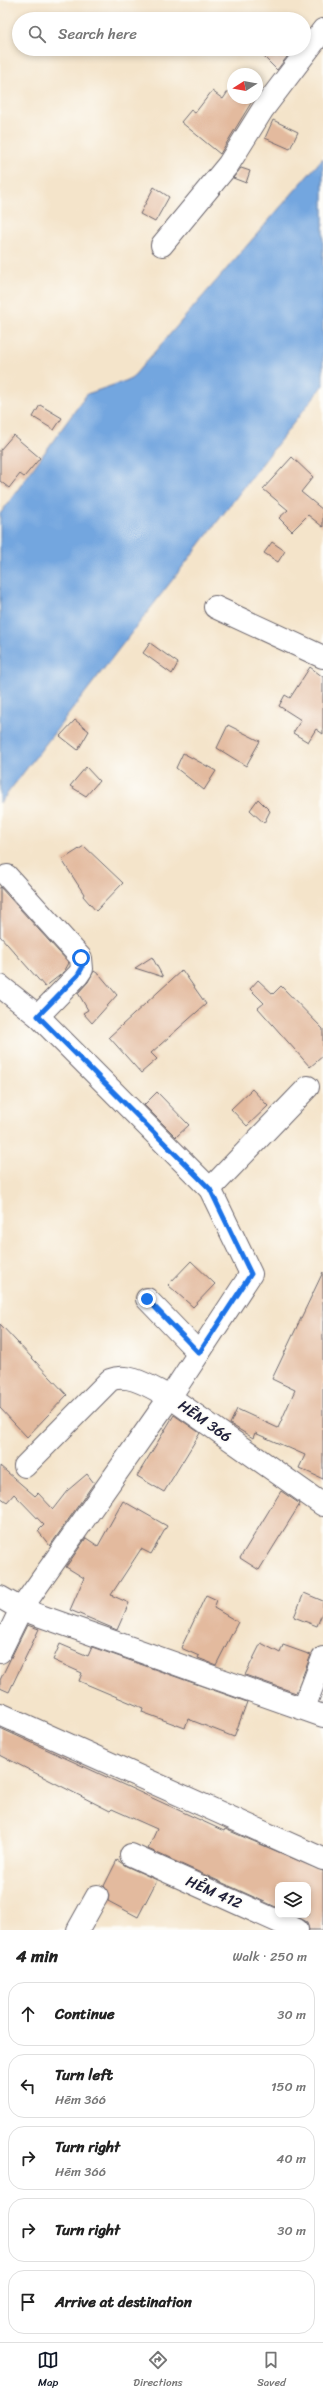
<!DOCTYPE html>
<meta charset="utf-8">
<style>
body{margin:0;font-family:Sriracha,sans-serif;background:#f6f6f6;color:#222}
.controls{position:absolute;right:12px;bottom:12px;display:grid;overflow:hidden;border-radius:8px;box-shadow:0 2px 6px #0003}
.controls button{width:36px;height:36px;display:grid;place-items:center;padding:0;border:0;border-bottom:1px solid #e0e0e0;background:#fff;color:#222;font:20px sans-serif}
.compass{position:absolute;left:227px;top:68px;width:36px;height:36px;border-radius:50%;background:#fff;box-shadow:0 2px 6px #0003;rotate:259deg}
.stop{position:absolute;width:12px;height:12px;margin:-9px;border:3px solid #1a73e8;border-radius:50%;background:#fff}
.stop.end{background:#1a73e8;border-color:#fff;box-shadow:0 1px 4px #0008}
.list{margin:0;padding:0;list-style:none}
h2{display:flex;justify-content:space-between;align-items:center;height:52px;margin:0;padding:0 16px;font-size:17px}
h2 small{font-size:13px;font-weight:400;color:#767676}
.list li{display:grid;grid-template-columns:26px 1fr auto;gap:12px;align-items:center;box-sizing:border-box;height:64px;margin:0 8px 8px;padding:0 8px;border:1px solid #e0e0e0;border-radius:16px}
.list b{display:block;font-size:15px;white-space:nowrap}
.list p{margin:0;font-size:13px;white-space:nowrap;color:#767676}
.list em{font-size:13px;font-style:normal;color:#767676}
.icon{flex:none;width:22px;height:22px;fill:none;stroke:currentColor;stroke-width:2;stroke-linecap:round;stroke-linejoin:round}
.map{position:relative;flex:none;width:323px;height:1930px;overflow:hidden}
.search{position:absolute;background:#fff;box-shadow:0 2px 6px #0003;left:12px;right:12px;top:12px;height:44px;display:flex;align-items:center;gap:10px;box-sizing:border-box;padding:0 14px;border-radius:22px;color:#767676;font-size:15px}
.sheet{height:412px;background:#fff}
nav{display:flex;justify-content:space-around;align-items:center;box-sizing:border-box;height:56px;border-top:1px solid #e0e0e0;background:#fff;font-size:11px;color:#767676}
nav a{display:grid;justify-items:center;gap:2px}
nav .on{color:#111827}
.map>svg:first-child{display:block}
.water{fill:#73a6df;stroke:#4a648d}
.building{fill:#e3ba9e}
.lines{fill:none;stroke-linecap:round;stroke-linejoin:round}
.minor-casing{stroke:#6c666d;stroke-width:24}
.minor{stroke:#fff;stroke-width:22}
.route{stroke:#1a73e8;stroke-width:5}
.labels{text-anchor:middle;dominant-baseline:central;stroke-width:3.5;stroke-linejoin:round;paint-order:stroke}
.street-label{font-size:15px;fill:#22223b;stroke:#fdfcf7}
</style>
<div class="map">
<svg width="323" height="1930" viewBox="0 0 323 1930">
<rect width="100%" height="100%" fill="#fdfcf7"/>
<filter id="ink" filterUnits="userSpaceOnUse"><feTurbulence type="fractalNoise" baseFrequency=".025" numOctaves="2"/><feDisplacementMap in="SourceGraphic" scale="8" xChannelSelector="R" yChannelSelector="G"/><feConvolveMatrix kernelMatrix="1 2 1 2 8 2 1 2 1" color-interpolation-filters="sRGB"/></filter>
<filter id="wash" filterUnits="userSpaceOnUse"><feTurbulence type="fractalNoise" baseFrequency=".012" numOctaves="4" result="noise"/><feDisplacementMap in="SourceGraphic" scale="16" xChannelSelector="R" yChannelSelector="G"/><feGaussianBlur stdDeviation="0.9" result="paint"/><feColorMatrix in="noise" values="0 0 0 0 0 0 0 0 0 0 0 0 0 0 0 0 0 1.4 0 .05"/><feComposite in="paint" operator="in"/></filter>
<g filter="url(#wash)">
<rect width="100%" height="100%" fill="#f4e4ca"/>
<!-- water -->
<polygon class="water" points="323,158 323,385 0,803 0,514 87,394 131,379"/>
<g id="blocks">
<!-- building -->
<g class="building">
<polygon points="272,49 286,49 290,53 277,70 264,57"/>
<polygon points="233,84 233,98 254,98 220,154 181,122 191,110 195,113 212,91 223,99"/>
<polygon points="273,120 298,132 290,149 265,138"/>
<polygon points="241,168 250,171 246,183 233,178"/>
<polygon points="154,187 169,197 155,222 140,214"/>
<polygon points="40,405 62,418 54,430 33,417"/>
<polygon points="13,435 40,458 24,477 20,474 9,488 0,481 0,450"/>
<polygon points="292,457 313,477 301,492 323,510 323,527 308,515 292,531 279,518 288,510 263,489"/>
<polygon points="272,542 285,551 278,562 264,553"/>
<polygon points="150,643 178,663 172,674 143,653"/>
<polygon points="310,667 323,677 323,734 316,729 308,742 293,733 301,720 279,706 285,695 290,698"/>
<polygon points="75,720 89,731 78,750 60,736"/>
<polygon points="228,725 260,741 246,766 217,748"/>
<polygon points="183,753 216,771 204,790 176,768"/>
<polygon points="86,767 99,781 86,796 70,786"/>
<polygon points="258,799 270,811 264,823 250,810"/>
<polygon points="84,846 123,883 96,911 83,896 84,894 62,860"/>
<polygon points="0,887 69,963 64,972 45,987 0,936"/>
<polygon points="152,957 163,977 135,968"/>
<polygon points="182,970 206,1004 151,1053 157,1059 141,1073 109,1037"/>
<polygon points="94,971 100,975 117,995 92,1023 83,1013 88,1010 78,993 88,982"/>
<polygon points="258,980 273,994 281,986 323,1029 323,1056 310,1067 258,1008 264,1003 250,989"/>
<polygon points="252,1089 268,1106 247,1126 231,1109"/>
<polygon points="157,1092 189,1125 176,1137 144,1105"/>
<polygon points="191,1261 215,1284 193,1307 168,1285"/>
<polygon points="323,1272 323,1479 299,1468 305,1455 255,1433 253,1438 230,1424 237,1409 278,1428 295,1390 272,1379"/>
<polygon points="0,1324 67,1395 27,1437 0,1408"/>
<polygon points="174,1415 200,1433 164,1492 137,1476"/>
<polygon points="0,1466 35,1496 38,1493 53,1509 67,1491 87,1474 94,1483 50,1546 38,1531 44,1525 14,1494 7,1502 0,1497"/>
<polygon points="281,1491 300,1504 259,1570 240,1558"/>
<polygon points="123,1501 167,1526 151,1554 141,1549 111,1595 129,1603 117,1630 70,1610 84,1578 66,1567 86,1538 98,1546"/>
<polygon points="304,1593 323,1601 323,1611 317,1626 294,1617"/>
<polygon points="206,1595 217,1600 214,1608 238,1622 216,1665 198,1658 199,1656 181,1648"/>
<polygon points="27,1625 39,1629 9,1692 0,1688 0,1680"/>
<polygon points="261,1643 280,1653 283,1645 311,1655 296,1693 245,1675"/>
<polygon points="60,1644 88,1656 92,1647 247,1702 234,1737 188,1719 185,1728 142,1712 143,1708 79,1681 82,1673 53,1660"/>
<polygon points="0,1728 224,1831 225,1829 323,1871 323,1930 309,1930 307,1922 294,1915 308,1915 308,1885 278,1885 278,1908 148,1849 157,1829 112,1809 110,1811 0,1755"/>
<polygon points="117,1860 126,1866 157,1880 138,1917 108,1901 109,1895 104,1886"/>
</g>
</g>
</g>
<g filter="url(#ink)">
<use href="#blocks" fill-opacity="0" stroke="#6c666d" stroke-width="1"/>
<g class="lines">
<defs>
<g id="minor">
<polyline points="162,245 228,165 263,109 323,30"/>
<polyline points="215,607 323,657"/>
<polyline points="7,876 81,958 82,969 78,975 38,1016"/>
<polyline points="0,986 38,1016 210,1189 251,1274 170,1397 323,1505"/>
<polyline points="210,1189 308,1087"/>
<polyline points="147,1299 199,1353"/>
<path d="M25,1466l85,-86c21,-8 41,8 60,17l-149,212 302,107"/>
<polyline points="0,1597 21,1609 0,1652"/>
<polyline points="304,1708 323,1658"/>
<polyline points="0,1714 323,1859"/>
<polyline points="131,1855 297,1930"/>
<polyline points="78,1930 97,1896"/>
</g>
</defs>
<!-- minor casing -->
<use href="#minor" class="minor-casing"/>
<!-- minor -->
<use href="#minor" class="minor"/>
</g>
</g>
<g class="lines" filter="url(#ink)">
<!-- route -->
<polyline class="route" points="81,958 82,968 78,975 38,1016 210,1189 251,1274 199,1353 147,1299"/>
</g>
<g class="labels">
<!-- street labels -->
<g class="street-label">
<text transform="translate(205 1421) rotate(35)">HẼM 366</text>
<text transform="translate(214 1892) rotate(24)">HẺM 412</text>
</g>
</g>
</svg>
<div class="controls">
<button><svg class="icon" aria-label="layers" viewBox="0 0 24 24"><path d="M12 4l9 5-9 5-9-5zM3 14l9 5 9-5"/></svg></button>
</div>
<svg class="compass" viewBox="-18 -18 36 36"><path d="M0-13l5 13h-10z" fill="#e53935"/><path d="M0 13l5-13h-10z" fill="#767676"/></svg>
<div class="stop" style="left:81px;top:958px"></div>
<div class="stop end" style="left:147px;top:1299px"></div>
<div class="search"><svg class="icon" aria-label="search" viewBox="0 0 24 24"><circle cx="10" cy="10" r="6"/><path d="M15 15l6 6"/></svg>Search here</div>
</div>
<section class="sheet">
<h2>4 min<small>Walk · 250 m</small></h2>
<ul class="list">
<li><svg class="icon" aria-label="ahead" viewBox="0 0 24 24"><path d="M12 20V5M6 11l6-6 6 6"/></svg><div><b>Continue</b></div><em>30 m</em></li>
<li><svg class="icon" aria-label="left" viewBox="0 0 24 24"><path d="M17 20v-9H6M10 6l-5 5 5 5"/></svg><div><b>Turn left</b><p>Hẽm 366</p></div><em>150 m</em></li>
<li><svg class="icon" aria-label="right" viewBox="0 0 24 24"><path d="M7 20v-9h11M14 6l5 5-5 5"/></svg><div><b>Turn right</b><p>Hẽm 366</p></div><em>40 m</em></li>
<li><svg class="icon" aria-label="right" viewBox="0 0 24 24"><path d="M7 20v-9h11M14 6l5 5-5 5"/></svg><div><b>Turn right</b></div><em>30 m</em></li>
<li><svg class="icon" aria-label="arrive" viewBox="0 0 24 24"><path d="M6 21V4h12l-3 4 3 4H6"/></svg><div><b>Arrive at destination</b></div></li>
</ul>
</section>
<nav>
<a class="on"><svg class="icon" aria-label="map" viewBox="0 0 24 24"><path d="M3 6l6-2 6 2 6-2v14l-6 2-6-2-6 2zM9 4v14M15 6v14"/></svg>Map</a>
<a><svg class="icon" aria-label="directions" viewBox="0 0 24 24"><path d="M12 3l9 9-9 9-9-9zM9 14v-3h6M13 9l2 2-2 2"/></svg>Directions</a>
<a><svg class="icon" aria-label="saved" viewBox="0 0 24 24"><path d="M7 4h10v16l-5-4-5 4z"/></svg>Saved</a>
</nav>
